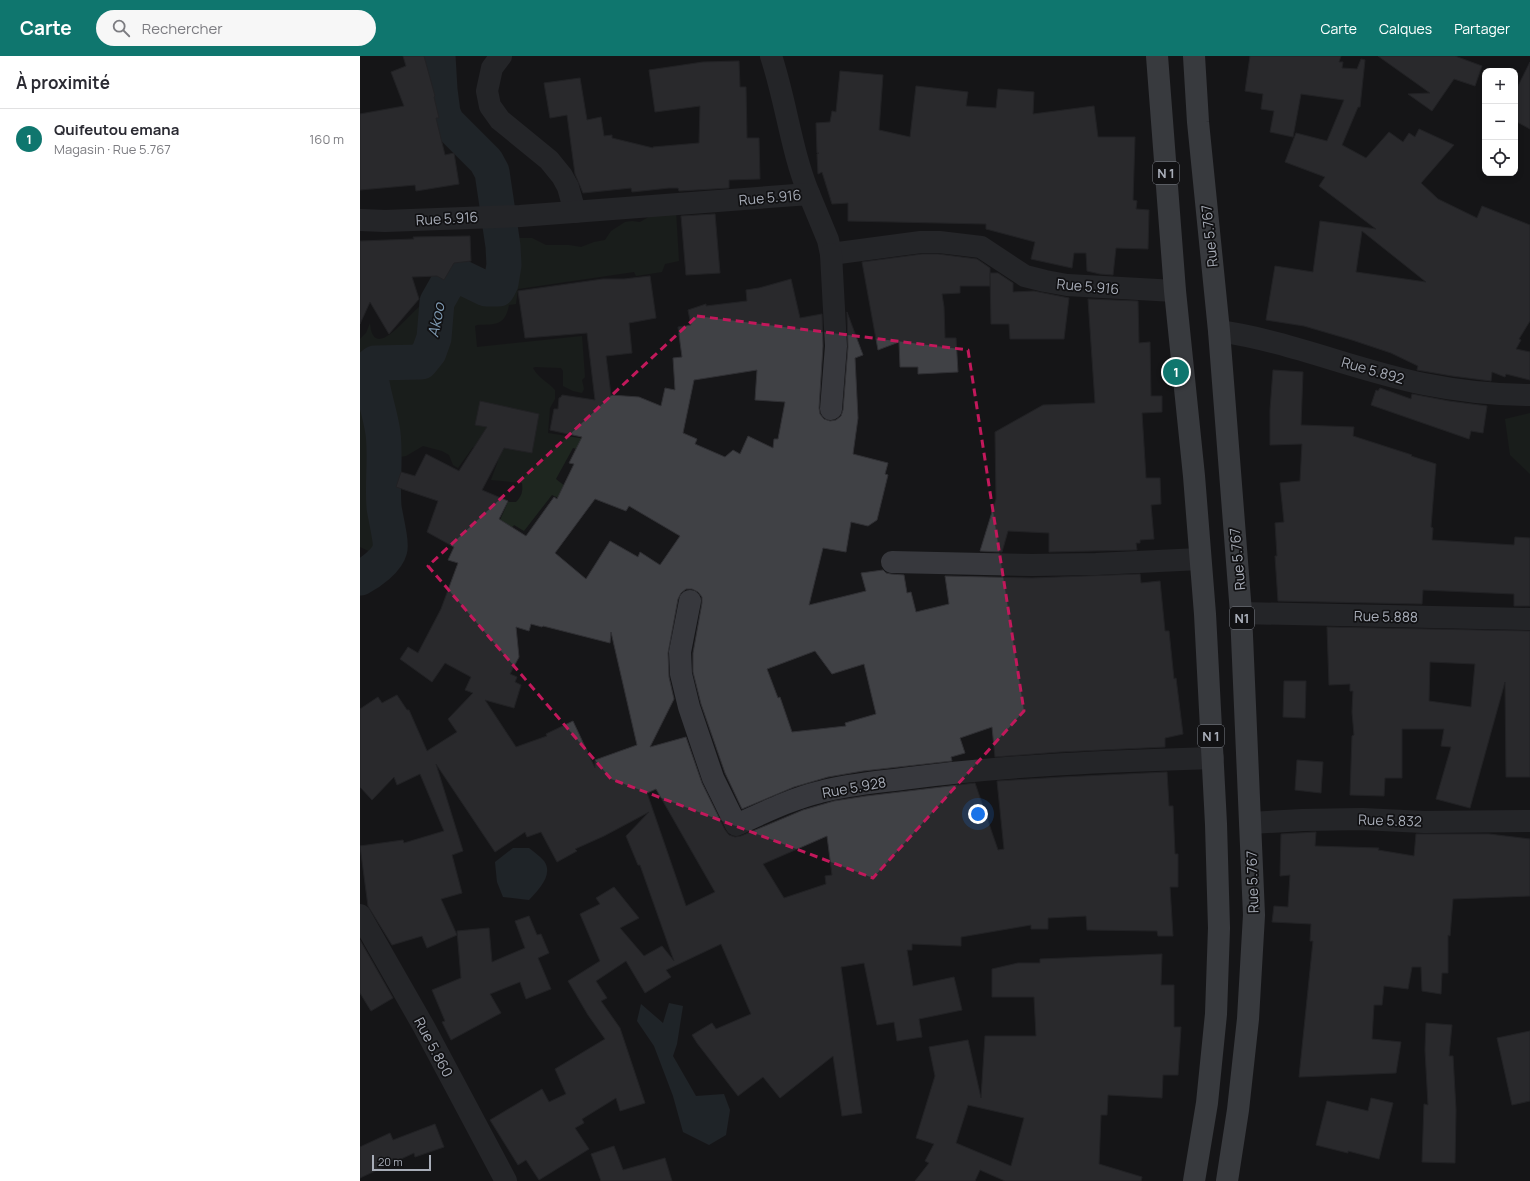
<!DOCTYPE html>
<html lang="fr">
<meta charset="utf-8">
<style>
body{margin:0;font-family:Manrope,sans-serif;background:#f7f7f7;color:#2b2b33}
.controls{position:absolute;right:12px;top:12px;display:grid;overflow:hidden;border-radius:8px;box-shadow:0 2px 6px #0003}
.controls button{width:36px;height:36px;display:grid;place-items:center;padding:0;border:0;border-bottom:1px solid #e1e1e2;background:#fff;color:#2b2b33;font:20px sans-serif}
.scale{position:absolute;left:12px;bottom:10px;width:59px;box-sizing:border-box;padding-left:4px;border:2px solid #a8adb8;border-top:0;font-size:11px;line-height:14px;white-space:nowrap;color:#a8adb8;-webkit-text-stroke:3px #111113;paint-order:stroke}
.you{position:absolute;left:618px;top:758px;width:14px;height:14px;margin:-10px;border:3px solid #fff;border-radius:50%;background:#1a73e8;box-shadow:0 0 0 6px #1a73e833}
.badge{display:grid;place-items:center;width:26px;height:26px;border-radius:50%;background:#0f766e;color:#fff;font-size:13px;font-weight:700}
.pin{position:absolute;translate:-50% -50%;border:2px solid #fff;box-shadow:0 1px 4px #0006}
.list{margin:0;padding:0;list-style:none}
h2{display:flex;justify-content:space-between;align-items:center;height:52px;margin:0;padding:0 16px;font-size:17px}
h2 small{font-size:13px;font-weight:400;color:#7c7c81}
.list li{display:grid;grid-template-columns:26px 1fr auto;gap:12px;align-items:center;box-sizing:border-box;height:60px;padding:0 16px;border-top:1px solid #e1e1e2}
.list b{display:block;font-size:15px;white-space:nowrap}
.list p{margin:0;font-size:13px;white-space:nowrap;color:#7c7c81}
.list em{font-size:13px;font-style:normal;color:#7c7c81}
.icon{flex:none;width:22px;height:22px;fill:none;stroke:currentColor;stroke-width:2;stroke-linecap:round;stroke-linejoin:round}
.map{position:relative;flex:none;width:1170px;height:1125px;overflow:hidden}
header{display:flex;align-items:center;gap:24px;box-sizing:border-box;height:56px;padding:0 20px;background:#0f766e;color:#fff}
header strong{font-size:19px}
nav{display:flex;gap:22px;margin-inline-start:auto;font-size:14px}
.search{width:280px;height:36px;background:#f7f7f7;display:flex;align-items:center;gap:10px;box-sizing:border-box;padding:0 14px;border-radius:22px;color:#7c7c81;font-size:15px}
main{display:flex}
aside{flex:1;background:#fff}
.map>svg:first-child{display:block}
.green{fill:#1e261f}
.water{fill:#2c353c}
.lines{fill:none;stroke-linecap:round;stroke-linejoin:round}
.river{stroke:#2c353c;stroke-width:35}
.building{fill:#404145;stroke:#303034;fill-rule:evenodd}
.minor{stroke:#37383d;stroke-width:22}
.highway{stroke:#63666e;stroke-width:22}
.marked{fill:none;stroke:#c2185b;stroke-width:3;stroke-dasharray:8 5;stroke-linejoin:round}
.labels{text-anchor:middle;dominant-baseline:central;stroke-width:3.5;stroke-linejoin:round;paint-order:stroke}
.shield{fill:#111113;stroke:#7b7e86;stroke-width:1}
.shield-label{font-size:13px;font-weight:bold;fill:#a8adb8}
.street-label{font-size:14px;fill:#a8adb8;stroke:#111113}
.water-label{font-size:15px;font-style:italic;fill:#7f9bb3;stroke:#111113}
</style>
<header>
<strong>Carte</strong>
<div class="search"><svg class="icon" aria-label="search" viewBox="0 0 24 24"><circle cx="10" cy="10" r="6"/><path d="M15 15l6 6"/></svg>Rechercher</div>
<nav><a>Carte</a><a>Calques</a><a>Partager</a></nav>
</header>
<main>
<aside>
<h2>À proximité<small></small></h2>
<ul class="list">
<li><span class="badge">1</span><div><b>Quifeutou emana</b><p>Magasin · Rue 5.767</p></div><em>160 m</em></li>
</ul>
</aside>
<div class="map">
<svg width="1170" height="1125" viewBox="0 0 1170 1125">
<rect width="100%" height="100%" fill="#161618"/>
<!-- green -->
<g class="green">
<path d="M316,155l3,50 -14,3 -3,8 -26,4 -2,-4 -116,17 -2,15 -7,1c-4,21 -13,19 -32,20l-2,1 2,21 105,-11 3,41 -3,3 2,9 -2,4 -9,-2 -10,-5v-15l-2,-3 -26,-1 -2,1c5,10 15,14 22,22v9l-5,9 -2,25 32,5 13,6 -3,9 -17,-5 -17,31 29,23 -8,5 -25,-12 -28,36 -10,-6 -24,40 -2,-18 20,-45h8c6,-6 7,-11 6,-19l-31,-3 7,-19 -25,-14 -15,21 -5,-3 -4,-10 -7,-4 -19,-5 -17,10 -7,1 -3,11 -9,3 1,-28 -11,-60 1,-6c15,-2 34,-3 46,-13 11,-8 18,-40 21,-53 2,-7 5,-15 11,-19 13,-9 39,14 49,1 7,-11 5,-41 5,-55h22l14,7h23l12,2 13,-5 11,-2 6,-9 14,-9 7,-1 8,1 12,-7z"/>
<path d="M62,249h5l3,16 -6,24 -6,9 -5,2 -29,-2 -8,5 -9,1 -3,5 -1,7 12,43 1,12 -1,40 3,65 -3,19 -2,2 -13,-6v-208l6,-6 4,-10c3,43 42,-14 52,-18z"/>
<polygon points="1170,357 1170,418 1150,399 1145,363"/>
</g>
<!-- water -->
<g class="water">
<path d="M153,792h16c5,4 11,8 15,13 10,14 -6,29 -15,39l-26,-3 -6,-15 -2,-20z"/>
<polygon points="309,947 323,950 317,988 313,1000 336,1040 364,1038 370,1054 366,1079 349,1089 323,1076 313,1040 294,990 277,965 281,948 303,967"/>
</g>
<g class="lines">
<!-- river -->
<path class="river" d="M0,522c10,-5 27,-17 30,-29 2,-5 -5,-34 -6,-42 -2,-25 2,-49 -1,-74 -3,-22 -12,-43 -13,-66l5,-4 46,-1 8,-10 5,-14 3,-36 13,-23 9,-3 27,13h12l3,-6 3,-18 -1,-19 -11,-74 -6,-11 -39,-39 -4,-9 -3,-23 -2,-34"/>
</g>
<!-- building -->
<g class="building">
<polygon points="43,0 64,0 75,40 74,41 79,62 76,62 85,99 94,97 99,128 56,135 55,129 0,134 0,58 44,50 31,16 46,10"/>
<path d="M890,0h91l-2,6h4l-1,6 15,1 4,-10 4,1 -5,47h-2l-16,38 24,13 23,-26 14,10 6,-9 6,4 4,-8 35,16 -33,38 17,16 39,19 5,-12 48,19v96l-11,18 2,1 -5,9 14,3v28l-24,-6 -1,3 -13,-5 -1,9 -39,-5 -35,-6 1,-4 -27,-13 -39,-13 -48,-14 -38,-6 9,-54 38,6 7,-51 56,8 -57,-43 6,-9 -40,-15 11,-29 31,8 17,-41 -43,-6 -8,43 -23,-5 4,-21 -13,-2 2,-15 -18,-3zM1002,175l64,51 -70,-10z"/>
<polygon points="1018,0 1095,0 1122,10 1115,30 1094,23 1072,55 1048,38 1070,37"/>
<polygon points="379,5 380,31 386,31 387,82 399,82 400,123 369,124 369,132 319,135 318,132 309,132 272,136 271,132 223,137 215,118 207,59 190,62 184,27 220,22 227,64 241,61 244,80 252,79 252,82 293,92 293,91 339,87 340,50 295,56 289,14 343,6"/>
<polygon points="1170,6 1170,73 1155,65 1155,36"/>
<polygon points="480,15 523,19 519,74 550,81 556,30 608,36 606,50 636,52 638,33 674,36 673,58 734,50 738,81 775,81 773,144 777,145 776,153 789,154 788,193 756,192 753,219 740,218 727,215 726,197 714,197 712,212 671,203 675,186 626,173 626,168 488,165 488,147 472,148 462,116 458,118 457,98 459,97 457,97 456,67 470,66 472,55 476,56"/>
<polygon points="355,158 360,217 326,219 321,160"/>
<polygon points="110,180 111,205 94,207 84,224 77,220 52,221 59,243 29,278 10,246 0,268 0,185 54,183 53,181"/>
<polygon points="562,198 578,198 617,203 630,212 630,230 600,230 600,237 582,238 584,251 585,282 596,282 598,316 558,318 558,311 540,311 539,286 518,294 502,206"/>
<polygon points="630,217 638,217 653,227 653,236 674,235 709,242 704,283 650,283 649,268 631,268"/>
<path d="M290,220l6,42 -27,5 3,30 -26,3 5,39 28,2 22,9 4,-18 10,2 -2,-32 9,-1 -4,-30 13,-2 -3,-15 18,-6v2l41,-5 -1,-11 13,-2 32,-9 9,39 22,-4 1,32 -4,62 1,6 4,5 6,2 6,-1 5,-4 2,-6 5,-63 -1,-35 16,43 -8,3 3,60 -5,36 35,9 -3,11 3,1 -11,45 -9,6 -17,-4 -5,30 -23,-4 -14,57 57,-14 -5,-18 22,-3 3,3 5,1 13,1 3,18 4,-1 5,20 33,-8 -4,-28 87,2 108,-4 1,9 19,-2 5,50h4l5,48 2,-1 7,56 -18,4v9l-105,5 -65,5 -3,-30 -32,11 5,15 -14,4 1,4 -89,10 -35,6 -34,10 -52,22 -17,-36 -24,-69 -8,-32v-19l9,-50v-6l-4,-5 -6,-3h-6l-5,4 -3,6 -10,54 1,24 5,22 -24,48 36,-10 16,46 23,47 4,5 6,2 6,-1 62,-26 31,-9 32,-5 109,-13 23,67 6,-1 -7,-68 65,-4 105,-5 2,34h4l2,48h3v33h-8l3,49h-15l-1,-5 -70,-1 -1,-14 -38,2v11h-17v-4l-70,12v9l-49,-2v6h-5l6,36 41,-9 8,33 -43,9 3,18 -25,4 -3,-19 -17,3 -13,-62 -23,4 21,146 -20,3 -9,-60 -53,42 -17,-21 -25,19 -41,-53 -5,-8 20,-12 4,6 35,-15 -30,-70 -55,26 5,7 -26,16 -19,-32 -30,20 11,17 -6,3 19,27 25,75 -25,8 -4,-13 -34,21 2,4 -9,5 14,21 -50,31 -13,-20 -8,5 -28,-45 52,-31 7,13 17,-8 -11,-25 50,-30 -17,-24 -20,-34 32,-20 -20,-47 20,-10 -4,-6 18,-11 25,31 -19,10 24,28 18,-10 12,15 -34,-96h-2l-12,-29 23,-24 -45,24 -29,13 2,2 -20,11 -16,-30 -14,5 -2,-5 -30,20 -59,-88 27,87 -11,4 10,38 -21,6 16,36 -30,13 -5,-12 -30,9 -24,-39 -8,-60 43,-6 1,3 40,-12 -24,-57 -23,11 -3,-8 -22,23 -12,-13v-78l18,-12 4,6 15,-8 10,15h2l18,41 30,-19 -9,-13 25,-26 -8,-3 6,-13 -26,-14 -13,19 -32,-23 8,-12 10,6 23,-44 17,-46 -10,-3 6,-13 -27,-15 11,-31 -42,-14 5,-15 14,4 11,-22 33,17 28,-44 -12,-2 5,-24 59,13 -7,39 -28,-5 -22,42 26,11 -9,18 27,17 28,-39 3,2 17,-35 -5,-1 13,-26 -32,-7 4,-21h4l1,-11 2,-1 1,-2 33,5 -8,-67 -62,5 -7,-47 85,-12h21zM397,314l-2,30 30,2 -7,37h-4l-1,9 -25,-12 -8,18 -7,-4 -8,7 -30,-13 2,-5 -14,-6 11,-53zM235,443l31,12 3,-5 51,30 -20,29 -20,-13 -2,5 -28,-16 -24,38 -31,-26zM171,568l11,3 1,-1 67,17 1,-11 26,113 -42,15v8l-22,-47 -27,13 1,2 -31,11 -31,-47 29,8 7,-23 -6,-3 2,-5 -7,-3 9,-17 -3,-30 13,4zM455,595l17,23 32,-10 12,50 -31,9 1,3 -54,6 -12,-35 -2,1 -11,-29zM296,733l59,103 -29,14 -39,-113zM467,780l5,39 -7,1 1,8 -42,14 -21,-34z"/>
<polygon points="728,243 778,245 779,287 790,286 791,340 802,340 802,356 782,357 786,422 800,422 801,448 791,449 794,483 780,484 780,487 776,487 777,494 689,496 689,477 648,475 642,496 620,495 636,443 635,376 683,349 735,347"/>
<polygon points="913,314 943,316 941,369 994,371 993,380 1052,399 1051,400 1076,408 1071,471 1073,472 1072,484 1154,489 1155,481 1170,482 1170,550 1154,550 1154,538 1063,534 1062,548 918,545 915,500 917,500 915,467 924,466 920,427 940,425 942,388 910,389 910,354"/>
<polygon points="1020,332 1051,343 1052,338 1089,345 1127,350 1123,377 1111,375 1109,383 1011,349 1016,334 1018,335"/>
<path d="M967,571l203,4v146h-24l-1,-95 -35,126 -34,-9 15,-52 -10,-1 3,-17h-42v49h-17l-1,18 -34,-1 2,-59 2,-1 -2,-23 1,-21h-3v-7l-21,1zM1070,606l45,2 -4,43 -42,-6z"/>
<polygon points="924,625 946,625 945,662 923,661"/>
<polygon points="937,704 963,706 961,737 935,734"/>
<polygon points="956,776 955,790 1019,792 1018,794 1054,800 1056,778 1129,778 1170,783 1170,840 1093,843 1090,880 1088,879 1088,917 1082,917 1081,938 1062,935 1061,911 1052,911 1048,933 1024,930 1022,949 1014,949 1012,983 1041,986 1036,1017 939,1021 953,885 950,885 951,868 912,866 914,850 928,851 930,819 920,820 921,778"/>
<polygon points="169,860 177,879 181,878 189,897 178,902 191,933 166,943 160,926 130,938 141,957 91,984 82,966 85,965 72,934 101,922 97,875 129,872 132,906 165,892 155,865"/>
<polygon points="0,884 33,942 11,955 0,937"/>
<path d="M802,898l-1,31h13v42h7l-3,48h-15l-1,23 -54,-3 -1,20h-6l-2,49 43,13 -1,4h-136l-25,-11 -5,11h-60l14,-18 -4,-2 9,-17 -18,-6 19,-62 -6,-29 39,-7 13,58 4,-62h51l-2,-39h-42v-28l26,-6h22v-4zM608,1049l56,13 -13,48 -55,-23z"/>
<polygon points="1066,967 1092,969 1089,1000 1093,1000 1096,1054 1095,1107 1062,1106 1064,1048 1068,1049 1065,994"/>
<polygon points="1170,975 1170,1045 1152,1049 1137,982"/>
<polygon points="1011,1042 1033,1047 1019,1103 988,1095 988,1097 956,1089 967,1045 1008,1055"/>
<polygon points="75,1068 84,1091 55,1101 54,1097 0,1122 0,1091 30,1077 33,1084"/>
<polygon points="254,1090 263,1114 305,1102 312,1125 241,1125 231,1098"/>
</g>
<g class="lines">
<!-- minor -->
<g class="minor">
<polyline points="141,0 132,12 127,35 130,50 140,64 189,104 202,120 208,131 215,156"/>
<path d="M411,0c15,45 20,94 38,138"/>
<polyline points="0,164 25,165 160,160 449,138 468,184 471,198 561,186 579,186 621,191 665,220 685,225 707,229 815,235"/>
<polyline points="471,198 476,290 471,353"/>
<path d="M859,275c70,10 136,39 205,53 35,7 71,11 106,11"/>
<polyline points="532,506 672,509 736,508 840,503"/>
<path d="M330,545l-10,51 1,22 8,33 24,71 23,47c27,-12 55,-26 84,-33 29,-8 60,-10 90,-14 100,-13 202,-17 303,-20"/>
<polyline points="881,557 1170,563"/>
<polyline points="890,767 943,764 1002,763 1064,766 1170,765"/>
<polyline points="0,859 64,971 146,1125"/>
</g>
<!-- highway -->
<g class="highway">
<polyline points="797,0 815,235 834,420 845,558 856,768 859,872 856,958 847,1047 834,1125"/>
<polyline points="834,0 838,66 859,275 881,557 894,859 888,963 878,1054 867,1125"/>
</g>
</g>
<!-- marked area -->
<path d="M0 0H1170V1125H0ZM337,260l271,34 56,361 -151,167 -262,-99 -183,-213z" fill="#161618" fill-opacity=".55" fill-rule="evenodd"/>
<path class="marked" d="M337,260l271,34 56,361 -151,167 -262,-99 -183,-213z"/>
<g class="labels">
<!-- shield labels -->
<g class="shield">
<rect x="793" y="106" width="26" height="22" rx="3"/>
<rect x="870" y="551" width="24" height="22" rx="3"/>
<rect x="838" y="669" width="26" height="22" rx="3"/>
</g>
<g class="shield-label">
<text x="806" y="117">N 1</text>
<text x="882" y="562">N1</text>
<text x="851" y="680">N 1</text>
</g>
<!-- street labels -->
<g class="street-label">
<text transform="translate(410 141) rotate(-5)">Rue 5.916</text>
<text transform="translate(87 162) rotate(-3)">Rue 5.916</text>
<text transform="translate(849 180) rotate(-96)">Rue 5.767</text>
<text transform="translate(728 230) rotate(5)">Rue 5.916</text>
<text transform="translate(1013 314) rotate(16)">Rue 5.892</text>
<text transform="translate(877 503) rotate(-95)">Rue 5.767</text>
<text transform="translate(1026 560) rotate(1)">Rue 5.888</text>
<text transform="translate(494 731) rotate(-10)">Rue 5.928</text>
<text transform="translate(1030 764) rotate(2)">Rue 5.832</text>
<text transform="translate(892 826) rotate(-92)">Rue 5.767</text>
<text transform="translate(74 991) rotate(62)">Rue 5.860</text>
</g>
<!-- water labels -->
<g class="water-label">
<text transform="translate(76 264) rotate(-79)">Akoo</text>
</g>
</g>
</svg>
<div class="controls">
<button>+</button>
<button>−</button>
<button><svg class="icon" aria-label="locate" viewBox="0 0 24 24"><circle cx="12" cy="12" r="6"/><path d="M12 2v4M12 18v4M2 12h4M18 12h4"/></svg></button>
</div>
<div class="scale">20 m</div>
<div class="you"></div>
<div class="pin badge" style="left:816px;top:316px">1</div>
</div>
</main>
